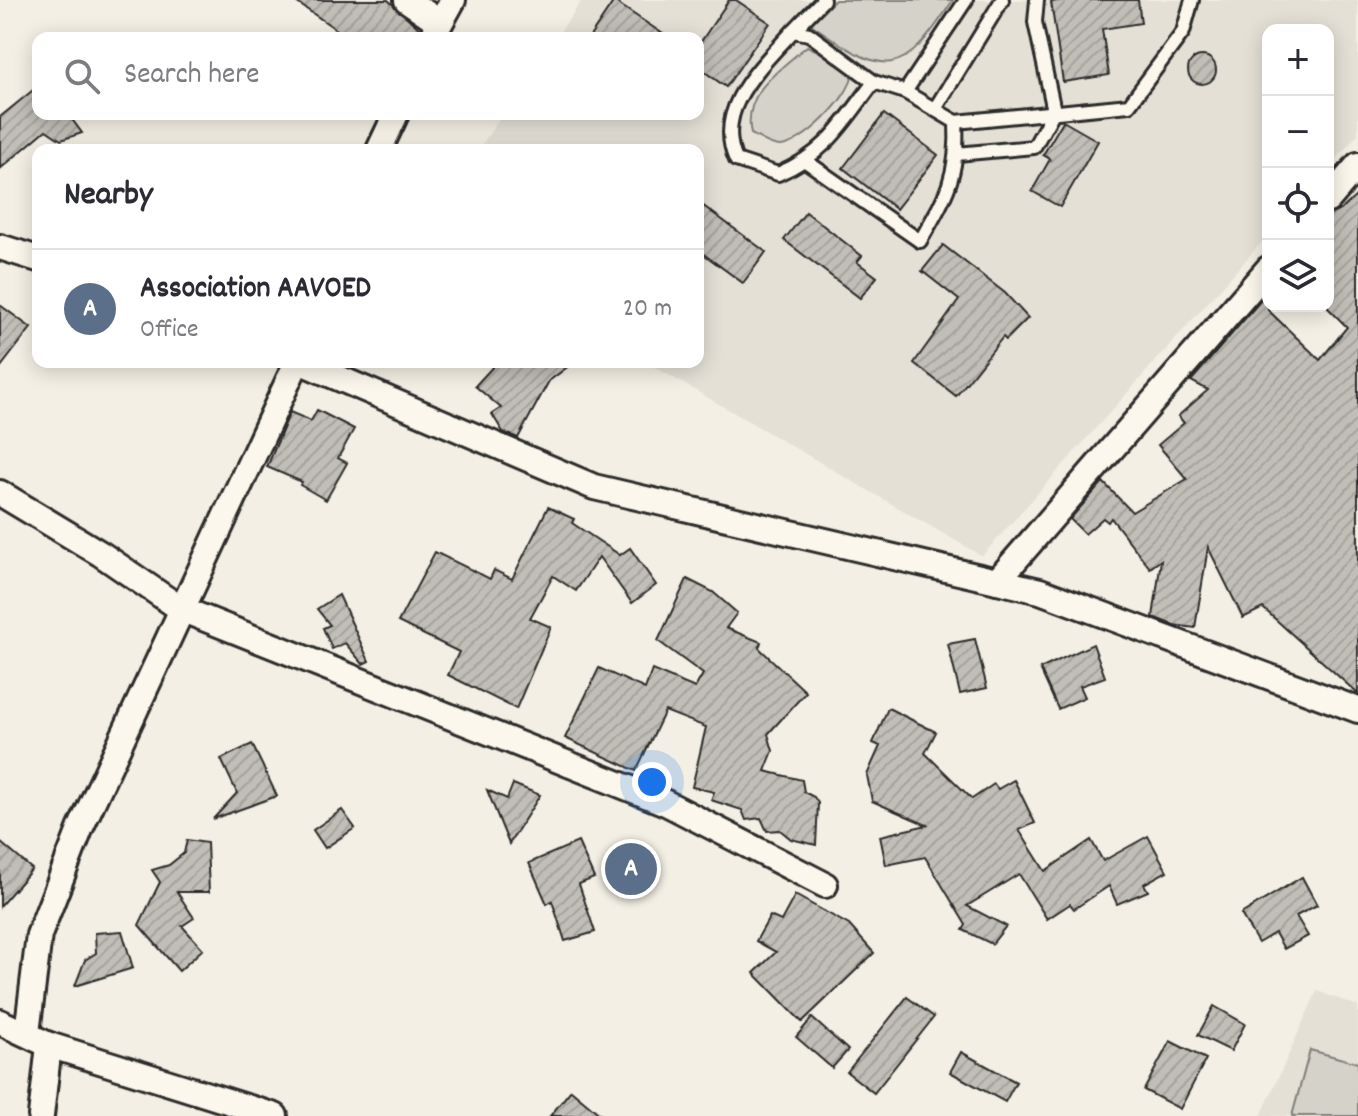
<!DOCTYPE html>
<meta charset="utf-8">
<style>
body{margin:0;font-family:Dekko,sans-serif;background:#f2f2f3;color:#2b2b33}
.controls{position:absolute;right:24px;top:24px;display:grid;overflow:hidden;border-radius:16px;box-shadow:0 4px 20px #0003}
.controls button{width:72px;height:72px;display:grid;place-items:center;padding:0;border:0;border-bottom:2px solid #e1e1e2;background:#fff;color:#2b2b33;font:40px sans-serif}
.you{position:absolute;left:652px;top:782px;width:28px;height:28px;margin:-20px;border:6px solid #fff;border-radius:50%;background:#1a73e8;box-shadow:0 0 0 12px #1a73e833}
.badge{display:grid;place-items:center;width:52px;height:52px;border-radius:50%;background:#c8321e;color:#fff;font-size:26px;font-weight:700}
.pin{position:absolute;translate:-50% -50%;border:4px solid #fff;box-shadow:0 2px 8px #0006}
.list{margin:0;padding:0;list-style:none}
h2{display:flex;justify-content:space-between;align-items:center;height:104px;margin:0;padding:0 32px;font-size:34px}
h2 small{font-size:26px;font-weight:400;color:#7c7c81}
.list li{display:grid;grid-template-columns:52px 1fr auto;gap:24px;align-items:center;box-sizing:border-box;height:120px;padding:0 32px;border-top:2px solid #e1e1e2}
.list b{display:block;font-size:30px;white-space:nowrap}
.list p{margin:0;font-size:26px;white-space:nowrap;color:#7c7c81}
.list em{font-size:26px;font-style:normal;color:#7c7c81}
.icon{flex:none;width:44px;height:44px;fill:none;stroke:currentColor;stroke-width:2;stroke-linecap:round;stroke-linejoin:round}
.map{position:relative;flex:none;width:1358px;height:1116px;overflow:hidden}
.search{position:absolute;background:#fff;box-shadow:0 4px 20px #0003;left:32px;top:32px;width:672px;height:88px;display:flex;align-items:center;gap:20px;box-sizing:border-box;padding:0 28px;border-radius:16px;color:#7c7c81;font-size:30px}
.panel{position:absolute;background:#fff;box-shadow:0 4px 20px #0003;left:32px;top:144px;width:672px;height:224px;border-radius:16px}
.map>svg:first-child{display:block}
.built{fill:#e4e0d6}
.grass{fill:#d5d2c9;stroke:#807e7a;stroke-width:2}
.building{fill:url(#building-hatch);stroke:#2b2b2b;stroke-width:2}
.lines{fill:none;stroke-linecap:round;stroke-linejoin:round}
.service-casing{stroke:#2b2b2b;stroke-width:18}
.minor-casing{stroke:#2b2b2b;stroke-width:30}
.service{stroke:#fbf7ec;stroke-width:12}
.minor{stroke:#fbf7ec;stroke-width:24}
</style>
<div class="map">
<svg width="1358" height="1116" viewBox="0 0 1358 1116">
<defs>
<pattern id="building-hatch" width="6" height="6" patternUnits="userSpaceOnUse" patternTransform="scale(2)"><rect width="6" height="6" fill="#c0beb6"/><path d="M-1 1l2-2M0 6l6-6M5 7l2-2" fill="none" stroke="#a5a39d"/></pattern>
</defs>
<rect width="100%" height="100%" fill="#f3efe4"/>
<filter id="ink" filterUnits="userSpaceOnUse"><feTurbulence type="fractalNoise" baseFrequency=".0125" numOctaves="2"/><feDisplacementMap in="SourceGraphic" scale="16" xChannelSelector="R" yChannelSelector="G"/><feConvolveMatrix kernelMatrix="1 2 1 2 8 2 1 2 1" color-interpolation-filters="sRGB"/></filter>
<g filter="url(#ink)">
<!-- built -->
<g class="built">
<polygon points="582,0 1358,0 1358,134 1328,168 1328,30 1268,30 1268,235 982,556 646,362 698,362 698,150 478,150 503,114 698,114 698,38 556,38"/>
<polygon points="1317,991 1358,1006 1358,1116 1261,1116"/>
</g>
<!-- grass -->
<g class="grass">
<path d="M835,0h118c-52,81 -67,77 -142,24z"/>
<path d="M807,46l24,11 21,18c-1,22 -51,71 -72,71 -10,0 -20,-8 -29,-12 -9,-41 28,-64 56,-88z"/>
<polygon points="1310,1050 1358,1063 1358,1116 1292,1116"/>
</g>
<!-- building -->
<g class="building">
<polygon points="293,0 388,0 420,29 417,38 349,38"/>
<polygon points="729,0 736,0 770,23 726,87 698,67 698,46"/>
<polygon points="1063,0 1138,0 1141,23 1102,29 1109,75 1063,82 1051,2"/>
<polygon points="614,1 669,38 589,38"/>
<circle cx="1202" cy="70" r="14"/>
<polygon points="38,86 38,114 68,114 82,133 61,140 46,130 0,169 0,117"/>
<polygon points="884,114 938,155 896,209 843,168"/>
<polygon points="1063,121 1098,141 1060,207 1032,191 1050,159 1043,155"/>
<polygon points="1358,194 1358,694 1263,608 1243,618 1208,547 1195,628 1173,625 1153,617 1161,560 1150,568 1111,518 1108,522 1103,518 1085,534 1070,519 1103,482 1132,512 1187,479 1158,445 1184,423 1178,416 1208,390 1191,381 1268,292 1268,310 1320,360 1347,327 1328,308 1328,215 1341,210"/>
<polygon points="698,202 766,252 743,283 698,250"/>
<polygon points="806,212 862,256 857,262 877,277 860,298 784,240"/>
<polygon points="943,245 1005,293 1028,318 1006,340 1003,337 956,396 914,363 959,300 922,271"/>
<polygon points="0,305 31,328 0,368"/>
<polygon points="497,362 574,362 549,381 518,438 503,432 492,414 501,408 475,386"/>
<polygon points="317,410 354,429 338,458 347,463 326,500 300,485 302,482 267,467 290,412 311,421"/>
<polygon points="548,507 574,519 572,523 620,555 630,548 656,585 632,603 599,557 576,591 553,576 530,618 551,627 516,709 448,675 459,652 398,622 435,552 490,579 494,570 512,579"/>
<polygon points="687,579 713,592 737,613 726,628 761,642 759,648 806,692 768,734 773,751 765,771 802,780 804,792 814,797 818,803 816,845 791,839 780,830 767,831 761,818 746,820 742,810 711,800 714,792 692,787 706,727 665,711 636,771 565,738 599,668 645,689 652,670 695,688 703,674 658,641"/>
<polygon points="339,595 369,661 363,664 345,643 332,649 323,628 330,625 317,609"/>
<polygon points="975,639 987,688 960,694 948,644"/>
<polygon points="1093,644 1105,677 1080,686 1085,697 1058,709 1040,669"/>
<polygon points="888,708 936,732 925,753 972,799 994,784 998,789 1014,780 1035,823 1019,830 1045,871 1091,840 1103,861 1148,836 1167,871 1144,884 1148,891 1117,904 1109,886 1074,909 1070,904 1047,919 1019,874 967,906 1006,926 992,944 963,930 966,925 925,857 886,865 880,836 927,825 872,801 867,775 880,746 873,743"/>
<polygon points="252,744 277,796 213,819 237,793 221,759"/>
<polygon points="513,784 540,795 509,844 487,790 507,799"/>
<polygon points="342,810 355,828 325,848 313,830"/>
<polygon points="187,840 207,843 209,892 177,892 194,918 182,926 203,949 179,971 139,925 160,882 152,870 169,865 184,853"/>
<polygon points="0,842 32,869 0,906"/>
<polygon points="578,842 594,878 579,884 595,932 565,941 552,901 547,904 529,863"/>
<polygon points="1302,877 1317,905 1296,916 1308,936 1284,949 1275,933 1258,943 1241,914"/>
<polygon points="795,895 849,925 874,953 802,1022 754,973 776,952 756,941 770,916 781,921"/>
<polygon points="122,931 133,968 75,986 85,960 96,953 95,933"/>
<polygon points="907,997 934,1017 874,1093 847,1072"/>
<polygon points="1214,1006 1245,1024 1231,1051 1198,1035"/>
<polygon points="812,1018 848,1050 832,1068 796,1037"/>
<polygon points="1170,1041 1206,1059 1180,1109 1144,1090"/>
<polygon points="961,1052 1016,1082 1005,1102 950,1072"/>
<polygon points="571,1090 602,1116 550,1116"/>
</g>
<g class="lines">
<defs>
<g id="service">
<polyline points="793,31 823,0"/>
<path d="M874,82c-31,41 -47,71 -96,92l-42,-14c-23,-52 25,-93 57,-129l16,3 65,48 31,10 51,30 173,-17 54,-73 9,-32"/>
<polyline points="905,92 966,0"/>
<polyline points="935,109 1002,0"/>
<polyline points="957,154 1034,147 1054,111 1035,22 1037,0"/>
<path d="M807,162l113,79c26,-43 39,-67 36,-119"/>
</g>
<g id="minor">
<polyline points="407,0 439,22"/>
<polyline points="432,38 453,0"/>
<polyline points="379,150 396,114"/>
<polyline points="1328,200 1358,165"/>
<polyline points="0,247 38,259"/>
<polyline points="301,362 594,487 1040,591 1358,710"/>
<polyline points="0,493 101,554 181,609 666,803 825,885"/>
<polyline points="997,581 1268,269"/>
<polyline points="0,1022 49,1045 275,1116"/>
<polyline points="27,1033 39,935 81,827 297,362"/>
<polyline points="41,1116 49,1045"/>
</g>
</defs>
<!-- service casing -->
<use href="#service" class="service-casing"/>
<!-- minor casing -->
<use href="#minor" class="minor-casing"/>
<!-- service -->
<use href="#service" class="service"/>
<!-- minor -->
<use href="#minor" class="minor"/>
</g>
</g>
</svg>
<div class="controls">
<button>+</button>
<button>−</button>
<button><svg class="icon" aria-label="locate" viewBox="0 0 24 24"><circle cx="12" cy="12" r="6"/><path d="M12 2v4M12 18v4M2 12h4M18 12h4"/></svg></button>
<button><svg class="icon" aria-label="layers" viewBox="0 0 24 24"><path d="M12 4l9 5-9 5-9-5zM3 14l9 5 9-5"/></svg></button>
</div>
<div class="you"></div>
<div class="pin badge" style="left:631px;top:869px;background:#5c6f8a">A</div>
<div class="search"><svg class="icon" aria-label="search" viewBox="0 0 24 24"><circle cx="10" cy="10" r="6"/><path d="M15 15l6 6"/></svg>Search here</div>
<section class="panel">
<h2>Nearby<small></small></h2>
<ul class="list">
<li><span class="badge" style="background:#5c6f8a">A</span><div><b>Association AAVOED</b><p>Office</p></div><em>20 m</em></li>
</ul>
</section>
</div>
